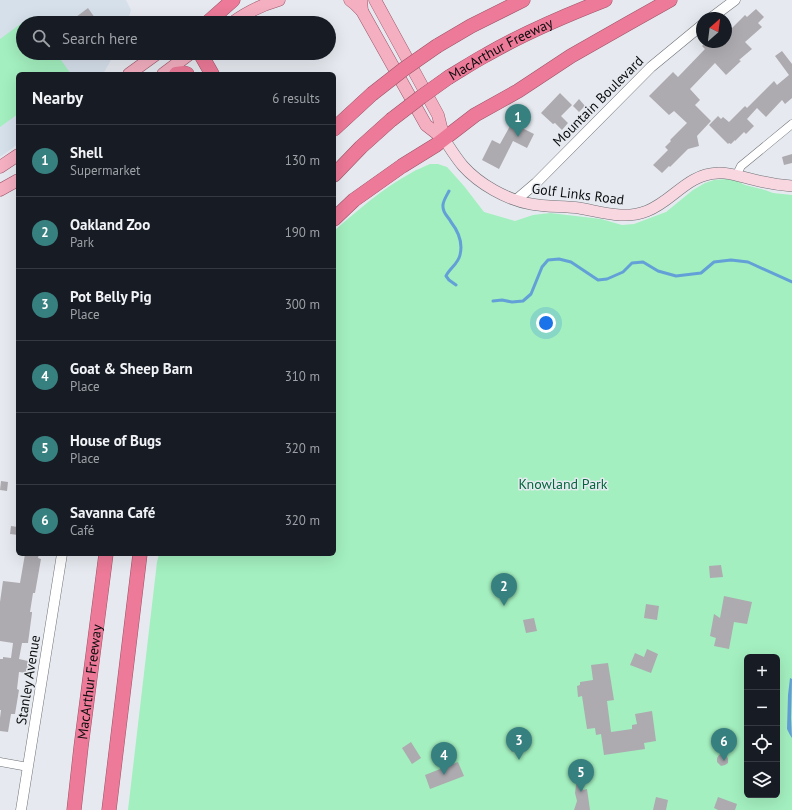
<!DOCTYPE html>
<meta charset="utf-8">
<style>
body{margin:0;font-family:"PT Sans",sans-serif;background:#242831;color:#f1f3f6}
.controls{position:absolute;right:12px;bottom:12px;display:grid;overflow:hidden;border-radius:6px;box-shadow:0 4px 16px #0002}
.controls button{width:36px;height:36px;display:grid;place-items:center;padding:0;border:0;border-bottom:1px solid #363941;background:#171b24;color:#f1f3f6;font:20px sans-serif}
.compass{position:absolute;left:696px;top:12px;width:36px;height:36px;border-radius:50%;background:#171b24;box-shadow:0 4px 16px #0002;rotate:28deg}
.you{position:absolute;left:546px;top:323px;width:14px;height:14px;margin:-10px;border:3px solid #fff;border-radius:50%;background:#1a73e8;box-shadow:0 0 0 6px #1a73e833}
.badge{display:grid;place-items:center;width:26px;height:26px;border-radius:50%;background:#378080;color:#fff;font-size:13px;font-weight:700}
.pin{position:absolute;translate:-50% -33px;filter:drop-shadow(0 1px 2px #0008)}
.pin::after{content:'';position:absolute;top:21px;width:14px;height:12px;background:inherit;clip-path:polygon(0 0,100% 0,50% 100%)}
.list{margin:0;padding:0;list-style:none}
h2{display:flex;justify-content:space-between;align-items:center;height:52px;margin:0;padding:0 16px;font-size:17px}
h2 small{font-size:13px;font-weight:400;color:#9ea1a6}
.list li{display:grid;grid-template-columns:26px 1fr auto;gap:12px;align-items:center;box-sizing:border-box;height:72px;padding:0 16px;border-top:1px solid #363941}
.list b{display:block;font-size:15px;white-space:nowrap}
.list p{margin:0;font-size:13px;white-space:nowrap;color:#9ea1a6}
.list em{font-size:13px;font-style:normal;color:#9ea1a6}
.icon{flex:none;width:22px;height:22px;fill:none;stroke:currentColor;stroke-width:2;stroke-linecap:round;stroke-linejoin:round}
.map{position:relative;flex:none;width:792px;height:810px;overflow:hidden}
.search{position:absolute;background:#171b24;box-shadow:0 4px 16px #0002;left:16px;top:16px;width:320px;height:44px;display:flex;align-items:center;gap:10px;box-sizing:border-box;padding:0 14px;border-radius:22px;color:#9ea1a6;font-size:15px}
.panel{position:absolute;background:#171b24;box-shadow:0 4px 16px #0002;left:16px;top:72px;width:320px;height:484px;border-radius:6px}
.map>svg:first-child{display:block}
.built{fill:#d6e0eb}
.green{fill:#a3efbf;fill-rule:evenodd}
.water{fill:#63a0d8}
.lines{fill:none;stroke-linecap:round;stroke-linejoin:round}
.stream{stroke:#63a0d8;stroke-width:3}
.building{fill:#adaab0}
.minor-casing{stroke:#6e7176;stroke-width:9}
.tertiary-casing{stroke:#6e7176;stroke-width:11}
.secondary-casing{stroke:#6e7176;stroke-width:12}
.primary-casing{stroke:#9d5468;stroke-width:13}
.motorway-casing{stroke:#9d5468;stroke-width:15}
.minor{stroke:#fff;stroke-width:8}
.tertiary{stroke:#fff;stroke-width:10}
.secondary{stroke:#f9d7e0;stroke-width:11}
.primary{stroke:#f4afc1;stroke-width:12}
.motorway{stroke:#ec7a98;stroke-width:14}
.motorway-bridge-casing{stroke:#9d5468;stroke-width:15;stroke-linecap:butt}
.motorway-bridge{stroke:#ec7a98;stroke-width:14}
.labels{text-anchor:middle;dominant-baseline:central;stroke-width:3;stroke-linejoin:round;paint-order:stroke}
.street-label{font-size:14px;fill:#0b0d0e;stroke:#e6eaf0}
.park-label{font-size:14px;fill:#03663b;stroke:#e6eaf0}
</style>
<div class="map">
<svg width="792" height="810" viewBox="0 0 792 810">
<rect width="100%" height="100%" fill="#e6eaf0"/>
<!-- built -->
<polygon class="built" points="0,0 126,0 131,10 127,23 23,23 23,53 115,53 103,74 18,74 18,144 0,157"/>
<!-- green -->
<g class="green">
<polygon points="30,17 34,23 23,23 23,53 56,53 71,74 18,74 18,114 0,127 0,39"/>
<path d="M430,164h8l9,3 17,19 20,26 31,9 18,-6 17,-2 51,6 21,6 12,-1 32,-12 27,-22 12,-7 9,-3 13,-1 10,2 8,4 20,5 8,3 19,2v615h-664l29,-248 2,-8h175v-323c24,-21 49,-43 77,-58 6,-4 13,-6 19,-9zM747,657h30v138h-30z"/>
</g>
<!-- water -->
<polygon class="water" points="790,678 792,679 791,718 792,738 790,735 787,729 788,695"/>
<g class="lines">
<!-- stream -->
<g class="stream">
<path d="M449,191c-2,4 -6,10 -6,14 -1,8 5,11 8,17 7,9 12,21 9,33 -2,9 -10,13 -14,21l3,4 7,5"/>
<polyline points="493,301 502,300 512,302 523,301 531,294 542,267 548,260 559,259 571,262 598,280 607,279 623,272 632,263 643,262 658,271 676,276 701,273 714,262 731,260 748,262 792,282"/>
</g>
</g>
<!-- building -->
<g class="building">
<polygon points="88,8 95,18 87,23 68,23"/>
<polygon points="756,9 764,17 758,23 762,27 745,42 752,49 739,60 741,61 726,75 715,63 690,89 700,100 695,105 711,121 697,136 699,146 688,149 670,167 669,166 662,173 653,165 668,150 665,147 671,141 670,140 687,123 674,111 669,115 649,96 673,72 678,77 705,49 702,46 706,42 726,42 726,22 732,28 745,15 747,17"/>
<polygon points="782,51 792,64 792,98 785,104 782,100 766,117 757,108 747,119 754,126 746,134 744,132 735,141 735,140 731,144 729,143 728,144 709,125 718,116 721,119 723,117 729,122 745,106 747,108 774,81 777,85 789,75 775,56"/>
<polygon points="560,93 572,105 561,116 568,123 562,130 555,123 553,124 541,113"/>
<polygon points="579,99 585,106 579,112 573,106"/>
<polygon points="510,126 516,129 518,126 534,134 527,148 513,141 499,169 482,160 492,140 500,144"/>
<polygon points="792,154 792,163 784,165 782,157"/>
<polygon points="1,481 8,482 7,491 0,490"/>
<polygon points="11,526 18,527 18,535 10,534"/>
<polygon points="25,554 39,554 38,558 41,559 35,593 33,593 30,612 32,612 32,613 28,643 22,643 19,659 28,661 27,673 19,672 17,689 19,690 15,714 11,714 8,732 0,731 0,718 1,710 0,710 0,659 3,659 3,657 11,658 13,643 0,641 0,602 3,581 20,583"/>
<polygon points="721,565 723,577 710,578 709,566"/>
<polygon points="724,596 752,602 747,624 734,622 729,649 714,646 716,638 710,636 714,614 720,618"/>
<polygon points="646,604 659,606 657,620 644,618"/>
<polygon points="534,618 537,631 526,633 523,620"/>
<polygon points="647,649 658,654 651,673 630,665 635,653 644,657"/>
<polygon points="608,663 614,700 607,701 611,732 632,729 632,725 637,724 635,714 652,711 656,741 644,743 645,749 604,755 601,734 596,735 595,728 587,729 582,696 578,697 577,686 580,685 580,682 593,680 591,665"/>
<polygon points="517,739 521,746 512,752 508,745"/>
<polygon points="728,739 733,740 736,744 733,749 726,752 724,743"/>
<polygon points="411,742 421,758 412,764 402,748"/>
<polygon points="725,752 728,759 728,763 725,765 721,766 717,762 717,758 719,755"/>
<polygon points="458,762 464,776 430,789 425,775"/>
<polygon points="578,771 580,771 583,790 587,789 590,810 574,810 577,801 575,793"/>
<polygon points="656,797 668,800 666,810 653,810"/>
<polygon points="718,797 737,804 735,810 718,810 714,808"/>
</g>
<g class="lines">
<defs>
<g id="minor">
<polyline points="736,176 741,166 792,124"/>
<polyline points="0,762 28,767"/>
</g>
<g id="tertiary">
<polyline points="711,18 735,0"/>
<polyline points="516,200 536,183 651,67 702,25"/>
<polyline points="21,810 62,554"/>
</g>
<path id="secondary" d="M444,139c6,9 12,19 19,27 16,18 44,34 68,38 15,3 32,2 48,4 23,4 46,12 68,3 26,-10 40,-37 71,-38 9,-1 20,3 29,5 15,4 30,7 45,8"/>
<g id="primary">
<polyline points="350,0 355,4 362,11"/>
<polyline points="361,0 362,11 426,125 444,139"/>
<polyline points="375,0 438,115 444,139"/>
<path d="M232,23c15,-11 29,-18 47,-23"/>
<polyline points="129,74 158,53"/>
<polyline points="163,74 191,53"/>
<polyline points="0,167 18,155"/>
<polyline points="0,190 18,180"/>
</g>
<g id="motorway">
<polyline points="207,23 233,0"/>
<polyline points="437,46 471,26 523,0"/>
<polyline points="200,53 212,74"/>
<polyline points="176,74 184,73 187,74"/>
<path id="s1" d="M449,77c12,-7 24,-15 37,-22 38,-22 78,-39 119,-55"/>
<polyline points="334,129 372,94"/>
<polyline points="334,175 361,147 391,120"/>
<polyline points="334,219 354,200 402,166 436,145 475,115 518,91 571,56 629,23 670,0"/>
<path id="s2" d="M74,810l7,-63 25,-193"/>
<polyline points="109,810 140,554"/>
</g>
</defs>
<!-- minor casing -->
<use href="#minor" class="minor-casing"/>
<!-- tertiary casing -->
<use href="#tertiary" class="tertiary-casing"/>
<!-- secondary casing -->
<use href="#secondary" class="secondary-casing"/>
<!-- primary casing -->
<use href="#primary" class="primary-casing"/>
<!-- motorway casing -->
<use href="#motorway" class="motorway-casing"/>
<!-- minor -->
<use href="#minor" class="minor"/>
<!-- tertiary -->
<use href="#tertiary" class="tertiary"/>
<!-- secondary -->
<use href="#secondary" class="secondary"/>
<!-- primary -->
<use href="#primary" class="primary"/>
<!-- motorway -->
<use href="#motorway" class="motorway"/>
<defs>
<g id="motorway-bridge">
<polyline points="372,94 404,69 437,46"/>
<polyline points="391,120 421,97 449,77"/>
</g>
</defs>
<!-- motorway-bridge casing -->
<use href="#motorway-bridge" class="motorway-bridge-casing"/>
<!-- motorway-bridge -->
<use href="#motorway-bridge" class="motorway-bridge"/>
</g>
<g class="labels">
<!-- street labels -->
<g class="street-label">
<text stroke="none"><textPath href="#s1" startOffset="59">MacArthur Freeway</textPath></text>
<text transform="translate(598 101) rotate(-45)">Mountain Boulevard</text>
<text transform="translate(578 194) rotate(7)">Golf Links Road</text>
<text transform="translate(28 680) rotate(-81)">Stanley Avenue</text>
<text stroke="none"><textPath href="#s2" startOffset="129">MacArthur Freeway</textPath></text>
</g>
<!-- park labels -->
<g class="park-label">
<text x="563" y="484">Knowland Park</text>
</g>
</g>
</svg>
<div class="controls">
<button>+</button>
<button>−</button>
<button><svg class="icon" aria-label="locate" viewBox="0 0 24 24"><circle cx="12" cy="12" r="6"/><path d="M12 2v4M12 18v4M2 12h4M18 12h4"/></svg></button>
<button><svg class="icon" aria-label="layers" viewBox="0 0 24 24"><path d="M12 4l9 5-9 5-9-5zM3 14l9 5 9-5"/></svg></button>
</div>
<svg class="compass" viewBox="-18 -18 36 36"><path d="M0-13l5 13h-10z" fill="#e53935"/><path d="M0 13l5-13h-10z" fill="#9ea1a6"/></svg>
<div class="you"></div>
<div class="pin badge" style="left:518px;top:137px">1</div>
<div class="pin badge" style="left:504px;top:606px">2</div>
<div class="pin badge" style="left:519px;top:760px">3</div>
<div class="pin badge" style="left:444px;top:775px">4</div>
<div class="pin badge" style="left:581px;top:792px">5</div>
<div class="pin badge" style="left:724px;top:761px">6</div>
<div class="search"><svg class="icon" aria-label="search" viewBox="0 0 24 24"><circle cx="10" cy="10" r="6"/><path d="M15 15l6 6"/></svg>Search here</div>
<section class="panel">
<h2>Nearby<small>6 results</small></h2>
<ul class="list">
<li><span class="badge">1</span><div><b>Shell</b><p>Supermarket</p></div><em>130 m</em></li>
<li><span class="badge">2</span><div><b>Oakland Zoo</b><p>Park</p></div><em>190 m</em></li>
<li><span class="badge">3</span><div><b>Pot Belly Pig</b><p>Place</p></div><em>300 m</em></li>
<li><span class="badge">4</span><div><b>Goat &amp; Sheep Barn</b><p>Place</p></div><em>310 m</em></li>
<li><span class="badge">5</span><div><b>House of Bugs</b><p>Place</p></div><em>320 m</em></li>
<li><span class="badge">6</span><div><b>Savanna Café</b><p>Café</p></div><em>320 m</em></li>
</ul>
</section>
</div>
